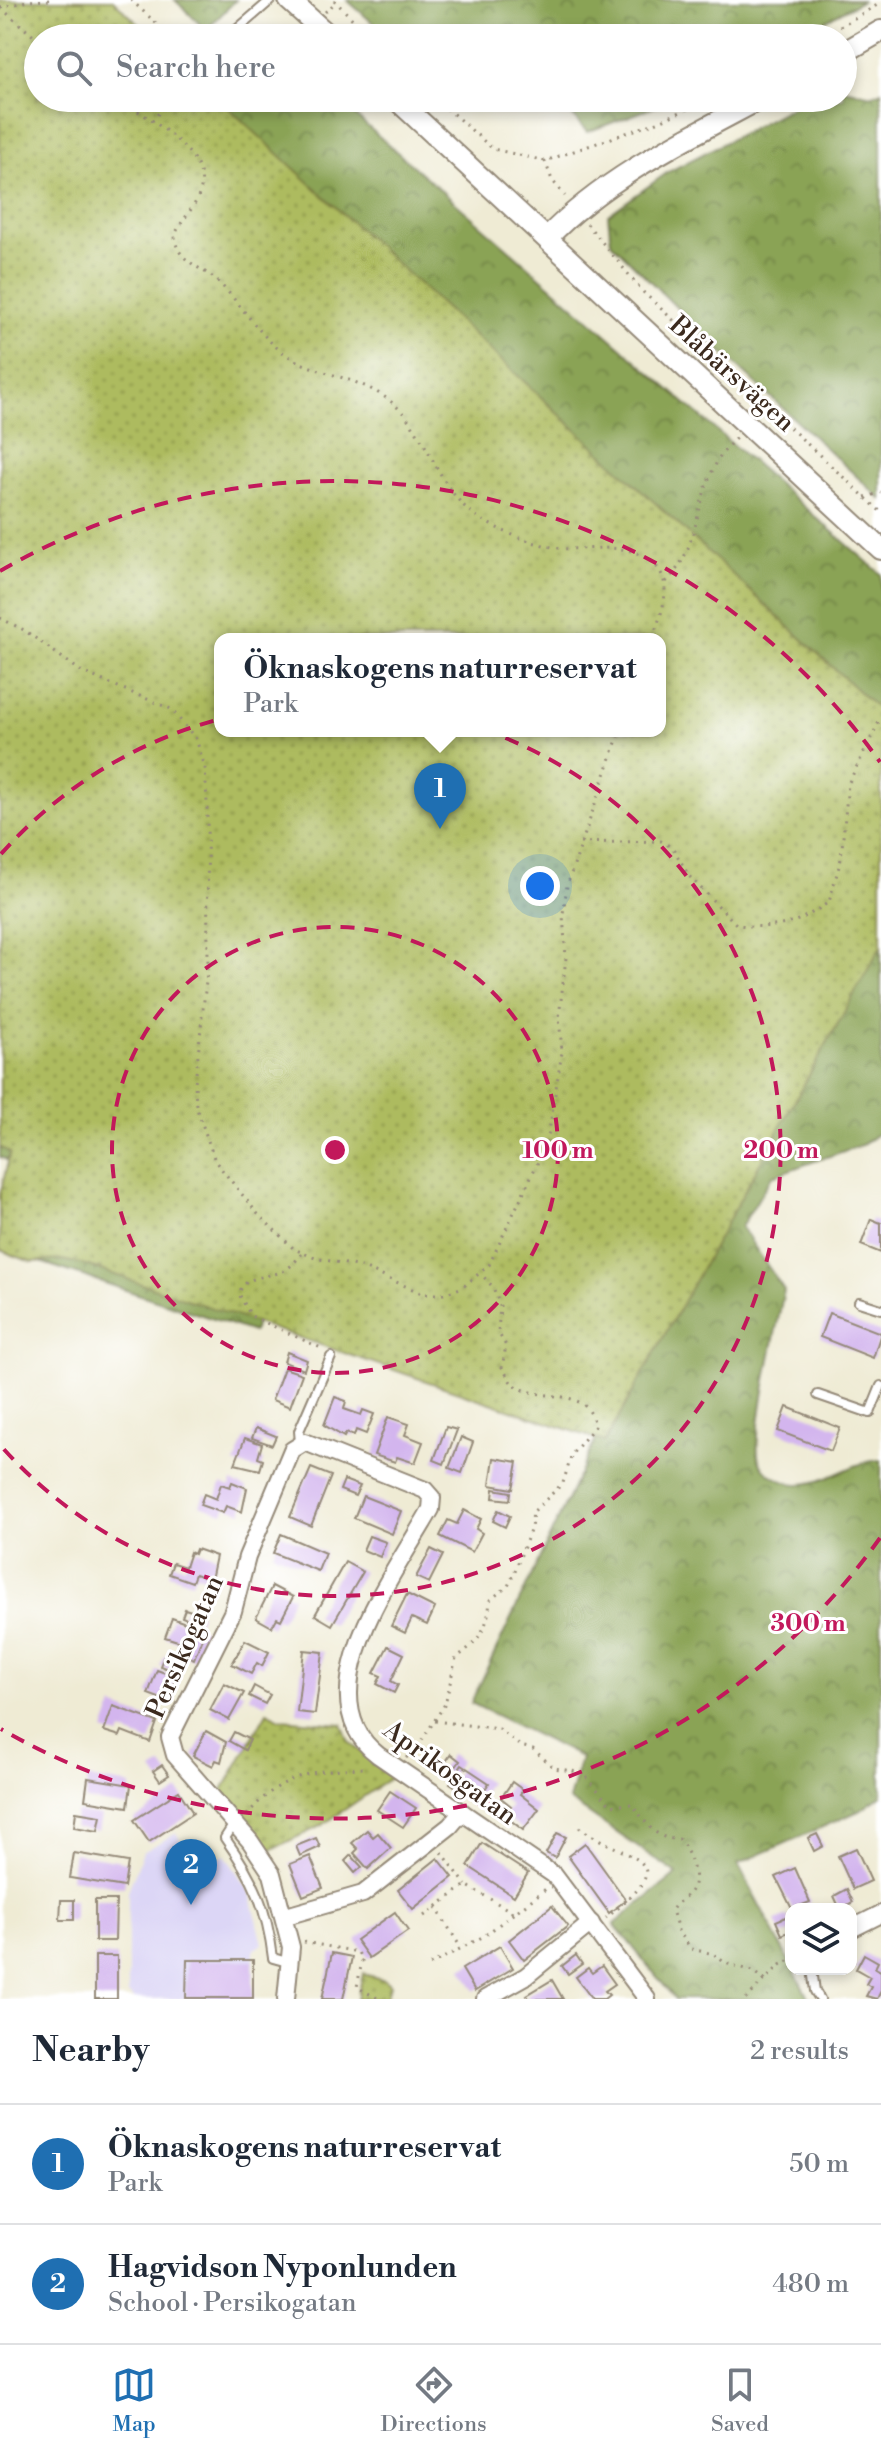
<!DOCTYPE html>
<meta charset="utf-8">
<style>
body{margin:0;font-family:"Libre Bodoni",serif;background:#f2f2f3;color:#1f2937}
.controls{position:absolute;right:24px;bottom:24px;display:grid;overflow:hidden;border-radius:16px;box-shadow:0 4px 12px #0003}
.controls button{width:72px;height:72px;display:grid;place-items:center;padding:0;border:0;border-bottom:2px solid #e0e1e3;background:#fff;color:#1f2937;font:40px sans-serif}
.you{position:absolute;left:540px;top:886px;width:28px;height:28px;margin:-20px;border:6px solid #fff;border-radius:50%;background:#1a73e8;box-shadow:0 0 0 12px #1a73e833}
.badge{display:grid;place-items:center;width:52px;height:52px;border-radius:50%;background:#1f6fb2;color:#fff;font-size:26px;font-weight:700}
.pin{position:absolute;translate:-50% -66px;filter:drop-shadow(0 2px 4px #0008)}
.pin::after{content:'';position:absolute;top:42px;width:28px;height:24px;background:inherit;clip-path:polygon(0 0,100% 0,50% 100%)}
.popup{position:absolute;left:214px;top:633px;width:452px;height:104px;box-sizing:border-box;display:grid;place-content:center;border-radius:16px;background:#fff;filter:drop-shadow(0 2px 6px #0005);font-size:26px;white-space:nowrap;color:#747a83}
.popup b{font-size:30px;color:#1f2937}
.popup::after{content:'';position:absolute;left:50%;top:100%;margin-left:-16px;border:16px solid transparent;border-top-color:#fff}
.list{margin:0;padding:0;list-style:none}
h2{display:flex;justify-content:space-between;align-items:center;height:104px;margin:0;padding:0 32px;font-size:34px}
h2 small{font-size:26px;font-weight:400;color:#747a83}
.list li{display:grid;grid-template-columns:52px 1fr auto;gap:24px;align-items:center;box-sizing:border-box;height:120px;padding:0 32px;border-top:2px solid #e0e1e3}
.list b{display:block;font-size:30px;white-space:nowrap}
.list p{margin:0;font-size:26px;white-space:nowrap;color:#747a83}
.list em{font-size:26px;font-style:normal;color:#747a83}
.icon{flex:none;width:44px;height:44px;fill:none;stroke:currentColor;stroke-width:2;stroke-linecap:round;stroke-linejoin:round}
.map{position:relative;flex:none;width:881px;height:1999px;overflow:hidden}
.search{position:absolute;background:#fff;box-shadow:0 4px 12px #0003;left:24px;right:24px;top:24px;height:88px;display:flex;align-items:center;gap:20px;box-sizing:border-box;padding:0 28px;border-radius:44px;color:#747a83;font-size:30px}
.sheet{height:344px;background:#fff}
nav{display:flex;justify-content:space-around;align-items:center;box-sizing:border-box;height:112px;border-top:2px solid #e0e1e3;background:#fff;font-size:22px;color:#747a83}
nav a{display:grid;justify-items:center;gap:4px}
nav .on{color:#1f6fb2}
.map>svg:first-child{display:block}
.built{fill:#dcd6f6}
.forest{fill:url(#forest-crowns);stroke:#62663a;stroke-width:2;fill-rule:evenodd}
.park{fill:url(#park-dots);stroke:#74723e;stroke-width:2;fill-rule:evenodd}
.building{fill:#d3b5ee}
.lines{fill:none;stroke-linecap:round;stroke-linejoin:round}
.service-casing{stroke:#958a79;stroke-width:12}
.minor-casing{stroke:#958a79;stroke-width:20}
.tertiary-casing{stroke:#958a79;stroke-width:24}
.path{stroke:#958a79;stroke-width:3;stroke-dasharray:2 6;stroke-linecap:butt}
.service{stroke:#fff;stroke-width:8}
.minor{stroke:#fff;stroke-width:16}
.tertiary{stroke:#fff;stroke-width:20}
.ring{fill:none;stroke:#c2185b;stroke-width:4;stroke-dasharray:14 10}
.labels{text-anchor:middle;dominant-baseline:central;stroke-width:6;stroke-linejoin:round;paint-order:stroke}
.street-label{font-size:26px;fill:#3b2a1e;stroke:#fff}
.centre{fill:#c2185b;stroke:#fff;stroke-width:4}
.ring-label{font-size:24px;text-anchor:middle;font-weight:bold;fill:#c2185b;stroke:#fff;stroke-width:6;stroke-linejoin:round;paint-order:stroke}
</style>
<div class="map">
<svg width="881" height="1999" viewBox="0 0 881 1999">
<defs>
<pattern id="forest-crowns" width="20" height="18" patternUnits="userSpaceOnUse" patternTransform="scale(2)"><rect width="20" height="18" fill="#8aa355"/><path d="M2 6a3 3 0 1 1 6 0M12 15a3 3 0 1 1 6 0" fill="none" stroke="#728546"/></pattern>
<pattern id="park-dots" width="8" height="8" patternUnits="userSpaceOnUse" patternTransform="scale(2)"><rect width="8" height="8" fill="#adbb5e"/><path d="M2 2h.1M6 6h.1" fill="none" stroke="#8e984d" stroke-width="1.8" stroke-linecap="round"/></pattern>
</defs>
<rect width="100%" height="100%" fill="#fff"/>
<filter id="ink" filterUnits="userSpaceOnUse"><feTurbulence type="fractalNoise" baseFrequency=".0125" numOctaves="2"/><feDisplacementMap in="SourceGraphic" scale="16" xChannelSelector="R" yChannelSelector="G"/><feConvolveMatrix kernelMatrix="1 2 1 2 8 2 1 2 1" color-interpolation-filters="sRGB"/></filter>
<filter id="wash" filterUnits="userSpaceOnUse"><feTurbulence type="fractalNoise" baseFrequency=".006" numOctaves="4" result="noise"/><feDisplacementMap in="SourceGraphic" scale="32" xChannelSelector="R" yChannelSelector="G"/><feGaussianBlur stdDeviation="1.8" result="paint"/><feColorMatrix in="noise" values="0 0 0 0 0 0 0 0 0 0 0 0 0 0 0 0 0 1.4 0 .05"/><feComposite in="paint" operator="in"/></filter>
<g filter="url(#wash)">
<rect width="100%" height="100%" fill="#efebd4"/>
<!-- built -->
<polygon class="built" points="176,1833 197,1869 225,1855 250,1892 263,1944 254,1949 253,1998 134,1999 128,1994 128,1891 143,1852"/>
<!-- forest -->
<g class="forest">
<path d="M0,0l38,38v60h297l546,476v557l-17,13 -92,32 -31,51 43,63c-6,34 -33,145 -25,170 5,14 26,24 40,24 29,0 53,-23 82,-24v336l-20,14 -123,54 71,135h-134l-61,-75 63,-50 -108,-74 12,-43 -110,-54 125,-264 -332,-137 -11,30 -252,-83 26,-80 -27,-12zM220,639h440v92h-440z"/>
<polygon points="175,0 236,0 206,30"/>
<polygon points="347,0 863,0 794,38 390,38"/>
<polygon points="843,89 873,95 881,91 881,499 712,343 611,242 608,215 668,172 809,98 843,98"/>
<polygon points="557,98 678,98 587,132"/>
</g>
<!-- park -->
<g class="park">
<path d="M0,0h113l41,38h-116v60h180l663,614v234l-276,496 -519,-177 -24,-5 -31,2 -31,-12v-56l10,-41 -10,-6zM660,639v92h-440v-92z"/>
<polygon points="267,1712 280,1719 342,1724 349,1742 392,1777 321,1826 270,1850 220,1795"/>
<polygon points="363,1974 385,1980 390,1985 386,1999 357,1999"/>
</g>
<g id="blocks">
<!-- building -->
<g class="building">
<polygon points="871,1219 881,1223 881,1253 861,1245"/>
<polygon points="829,1313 881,1333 873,1358 820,1337"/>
<polygon points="287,1352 307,1360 304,1370 284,1362"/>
<polygon points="284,1368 302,1374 290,1407 272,1400"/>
<polygon points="335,1397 346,1401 344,1409 361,1415 363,1410 374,1414 366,1434 356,1430 354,1436 346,1433 344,1437 324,1425"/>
<polygon points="787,1407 840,1428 831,1451 778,1431"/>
<polygon points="388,1417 409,1424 405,1435 423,1442 415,1463 397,1457 395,1462 374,1455"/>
<polygon points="446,1427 457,1430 444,1464 434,1460"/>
<polygon points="256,1428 276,1436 272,1445 252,1438"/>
<polygon points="461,1437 473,1442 462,1473 449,1468"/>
<polygon points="245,1438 262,1444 258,1458 263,1460 260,1470 235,1464"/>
<polygon points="494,1458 518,1462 513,1489 490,1485"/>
<polygon points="311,1468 331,1476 311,1526 290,1517"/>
<polygon points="344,1480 360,1486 355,1496 340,1490"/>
<polygon points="232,1482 247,1488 242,1512 226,1506 223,1513 200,1505 204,1494 216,1499 221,1484 230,1487"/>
<polygon points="494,1489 511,1492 510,1500 493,1498"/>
<polygon points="363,1496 401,1511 392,1534 354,1518"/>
<polygon points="464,1510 481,1519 476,1529 482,1533 472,1552 440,1536 448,1520 457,1524"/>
<polygon points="498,1510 510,1516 505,1527 493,1521"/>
<polygon points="281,1534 325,1553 318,1571 273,1553"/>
<polygon points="369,1536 386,1542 380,1557 363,1550"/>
<polygon points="196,1549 216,1556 211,1580 195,1574 192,1582 169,1574 173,1563 185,1567 190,1552 194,1554"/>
<polygon points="431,1549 443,1555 429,1583 416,1577"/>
<polygon points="345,1562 363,1572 332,1625 315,1615"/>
<polygon points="272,1586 293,1597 281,1620 277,1618 272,1627 256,1618"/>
<polygon points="407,1594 435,1608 427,1625 412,1618 405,1633 391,1626"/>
<polygon points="185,1609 201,1614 197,1623 182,1617"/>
<polygon points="172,1618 205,1630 194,1659 180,1653 184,1643 165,1637"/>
<polygon points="245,1640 269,1652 262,1666 257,1663 251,1674 232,1664"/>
<polygon points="388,1646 404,1654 391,1681 398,1685 394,1693 377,1684 381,1676 374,1673"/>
<polygon points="304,1650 323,1652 315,1714 297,1712"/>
<polygon points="164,1656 182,1663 178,1673 160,1666"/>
<polygon points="157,1670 176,1677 167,1701 148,1694"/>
<polygon points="224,1683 244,1693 229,1720 210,1710"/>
<polygon points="254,1686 270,1695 265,1704 249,1696"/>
<polygon points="113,1706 157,1722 150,1742 122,1731 120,1736 104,1731"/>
<polygon points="206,1731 226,1742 221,1762 216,1760 213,1766 193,1756"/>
<polygon points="234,1732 250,1740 245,1750 229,1741"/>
<polygon points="451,1754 460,1761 448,1778 439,1772"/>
<polygon points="162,1765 169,1775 160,1781 153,1771"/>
<polygon points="462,1765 489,1783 477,1801 450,1783"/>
<polygon points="88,1778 131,1785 128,1807 85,1800"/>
<polygon points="512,1782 523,1790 520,1794 539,1809 523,1830 504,1815 511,1806 501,1798"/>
<polygon points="179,1791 193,1813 149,1842 134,1820"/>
<polygon points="390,1791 416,1808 403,1827 377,1810"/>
<polygon points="76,1812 101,1816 98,1831 74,1827"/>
<polygon points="367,1830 373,1837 378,1833 391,1848 368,1869 354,1853 358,1849 352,1843"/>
<polygon points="557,1833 566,1837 555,1858 546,1853"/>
<polygon points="817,1834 823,1846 814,1851 808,1838"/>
<polygon points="316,1838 320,1847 300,1856 296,1846"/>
<polygon points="482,1843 528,1873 514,1896 468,1866"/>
<polygon points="585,1843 626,1900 609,1913 568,1856"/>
<polygon points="856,1848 871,1881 853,1889 838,1856"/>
<polygon points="74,1853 128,1862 124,1887 70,1878"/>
<polygon points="351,1855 362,1867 355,1873 345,1861"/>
<polygon points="310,1856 323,1888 303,1896 290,1864"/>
<polygon points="438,1858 453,1877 413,1909 398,1890"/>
<polygon points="795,1868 810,1902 792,1909 776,1877"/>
<polygon points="847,1889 853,1902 840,1909 834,1896"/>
<polygon points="61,1900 74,1900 74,1920 60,1920"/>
<polygon points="95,1900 116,1900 115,1941 95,1941"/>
<polygon points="552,1906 568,1926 524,1960 509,1940"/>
<polygon points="395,1912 408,1931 369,1958 356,1940"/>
<polygon points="788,1916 791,1931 782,1935 776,1921"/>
<polygon points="500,1946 513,1968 475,1991 462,1969"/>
<polygon points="332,1953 352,1957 343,1999 322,1999"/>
<polygon points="864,1954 878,1962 875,1968 881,1971 881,1991 877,1999 866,1996 871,1987 866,1984 870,1977 856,1969"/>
<polygon points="576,1955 582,1964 568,1974 562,1966"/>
<rect x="95" y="1956" width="22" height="43"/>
<polygon points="187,1960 253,1960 253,1998 186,1998"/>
<polygon points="602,1966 615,1984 605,1991 609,1995 604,1999 592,1999 576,1977 588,1968 592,1973"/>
<polygon points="552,1980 563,1999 529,1999 527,1995"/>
</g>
</g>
</g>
<g filter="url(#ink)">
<use href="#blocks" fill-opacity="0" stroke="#958a79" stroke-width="2"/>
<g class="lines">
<defs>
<g id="service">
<polyline points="227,38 271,0"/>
<polyline points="859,1302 881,1309"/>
<polyline points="818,1395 870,1413 881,1386"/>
<polyline points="300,1443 299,1431 331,1357"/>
<path d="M234,1824l-9,14c29,41 42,70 48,120l18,5"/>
<polyline points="812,1969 815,1991 820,1999"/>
</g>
<g id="minor">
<polyline points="286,1916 363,1894 450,1826 462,1812"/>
<polyline points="851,1929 881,1914"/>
<path d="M286,1999l5,-52 -19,-73 -22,-33 -75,-86 -5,-18 63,-126 14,-54 45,-107 13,-8 120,48 7,8 -1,11c-34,61 -130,187 -53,246l176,120 93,124"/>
<polyline points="485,1999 526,1976 591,1923"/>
</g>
<g id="tertiary">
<polyline points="289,0 331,38"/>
<polyline points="843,53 881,31"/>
<polyline points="395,98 881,549"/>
<path d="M547,238c58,-61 142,-101 215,-140"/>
</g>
</defs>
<!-- service casing -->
<use href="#service" class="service-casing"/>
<!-- minor casing -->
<use href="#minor" class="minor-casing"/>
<!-- tertiary casing -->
<use href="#tertiary" class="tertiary-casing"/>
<!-- path -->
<g class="path">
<polyline points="131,0 172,38"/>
<polyline points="334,0 371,38"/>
<polyline points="0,8 27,1 50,0"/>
<polyline points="1,8 38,40"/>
<polyline points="325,12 335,3"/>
<polyline points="819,38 881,3"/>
<path d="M118,98c26,18 95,55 82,94 -5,16 -19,28 -25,43 0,9 3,16 9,22 10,10 24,15 34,25 28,26 45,63 81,80 28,13 58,17 84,34 47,29 51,98 101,125 21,12 44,21 68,26 35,7 75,-10 103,18 20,20 5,52 -3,74"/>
<polyline points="435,98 493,149 545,161 655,123 713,98"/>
<polyline points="152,121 171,98"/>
<polyline points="545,161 552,180 565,196"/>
<polyline points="587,224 644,293 881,512"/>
<polyline points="865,497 881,493"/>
<path d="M666,582c41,-40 24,-101 70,-144"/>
<polyline points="0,618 24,630 82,672 171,709 196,739 205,767 207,803 208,963 195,1083 196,1106 215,1161 257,1213 294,1249 315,1258 361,1267 424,1294 444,1294 463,1287 489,1265 547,1143 562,1052 559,1017 566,958 563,914 567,886 620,731"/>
<path d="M580,843l81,-2 12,7 16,28 48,49c42,4 57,1 92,-23l12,-43 7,-75 33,-66"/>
<path d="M302,1254c-4,4 -9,11 -14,14 -16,12 -43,4 -49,26l12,22 72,33"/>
<path d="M435,1721l64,8 21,17 13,3 21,19 29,5 28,33 21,-2c14,18 22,36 47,35 8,9 20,35 14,48 -4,9 -16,14 -21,23l6,20 13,19 23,5 11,9 28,8 14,10"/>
<path d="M406,1758l11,-10 28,-44 11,-46c23,-17 32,-29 34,-58l18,-14 5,-10 18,-48 2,-16 30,-29 9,-29 23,-28c-8,-43 -56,-21 -83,-43 -4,-4 -7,-12 -10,-16l4,-21 -8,-14 2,-26 -7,-19 -12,-13"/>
<path d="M247,1815c35,-42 68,-46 121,-47"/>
<path d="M579,1827c52,37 106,29 27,91"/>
<polyline points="442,1852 466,1885"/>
<polyline points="436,1907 461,1948"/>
<polyline points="424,1916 466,1885 514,1913"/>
<polyline points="304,1942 358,1952 362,1961 357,1987 379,1999"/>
<polyline points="430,1965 484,1936 547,1888"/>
<polyline points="746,1999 780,1965 791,1960"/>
</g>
<!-- service -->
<use href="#service" class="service"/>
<!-- minor -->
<use href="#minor" class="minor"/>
<!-- tertiary -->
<use href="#tertiary" class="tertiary"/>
</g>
</g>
<!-- distance rings -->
<g class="ring">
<circle cx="335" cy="1150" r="223"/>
<path d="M1 854A446 446 0 1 1 1 1446"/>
<path d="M880 1538A669 669 0 0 1 1 1729M0 571A669 669 0 0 1 880 762"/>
</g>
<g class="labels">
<!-- street labels -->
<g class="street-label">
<text transform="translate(732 374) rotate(42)">Blåbärsvägen</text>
<text transform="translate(185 1647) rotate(-66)">Persikogatan</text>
<text transform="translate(450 1773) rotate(36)">Aprikosgatan</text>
</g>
</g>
<circle cx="335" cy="1150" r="12" class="centre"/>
<g class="ring-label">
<text x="558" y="1158">100 m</text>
<text x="781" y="1158">200 m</text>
<text x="808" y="1631">300 m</text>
</g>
</svg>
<div class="controls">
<button><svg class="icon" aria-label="layers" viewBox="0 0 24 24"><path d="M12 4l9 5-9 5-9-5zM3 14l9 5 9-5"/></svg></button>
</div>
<div class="you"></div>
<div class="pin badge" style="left:440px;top:829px">1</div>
<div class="popup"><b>Öknaskogens naturreservat</b>Park</div>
<div class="pin badge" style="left:191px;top:1905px">2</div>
<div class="search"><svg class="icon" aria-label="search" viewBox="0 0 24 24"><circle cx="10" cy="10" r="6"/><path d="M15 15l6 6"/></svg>Search here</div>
</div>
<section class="sheet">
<h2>Nearby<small>2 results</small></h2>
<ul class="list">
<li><span class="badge">1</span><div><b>Öknaskogens naturreservat</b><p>Park</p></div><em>50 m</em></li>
<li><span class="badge">2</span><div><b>Hagvidson Nyponlunden</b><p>School · Persikogatan</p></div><em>480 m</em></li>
</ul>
</section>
<nav>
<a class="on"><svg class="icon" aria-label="map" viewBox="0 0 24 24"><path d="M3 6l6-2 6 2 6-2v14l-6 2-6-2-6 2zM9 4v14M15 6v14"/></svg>Map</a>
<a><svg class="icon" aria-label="directions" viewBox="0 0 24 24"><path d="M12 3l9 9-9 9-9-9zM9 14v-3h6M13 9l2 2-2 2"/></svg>Directions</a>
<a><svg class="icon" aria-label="saved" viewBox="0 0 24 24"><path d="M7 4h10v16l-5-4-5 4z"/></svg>Saved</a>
</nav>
